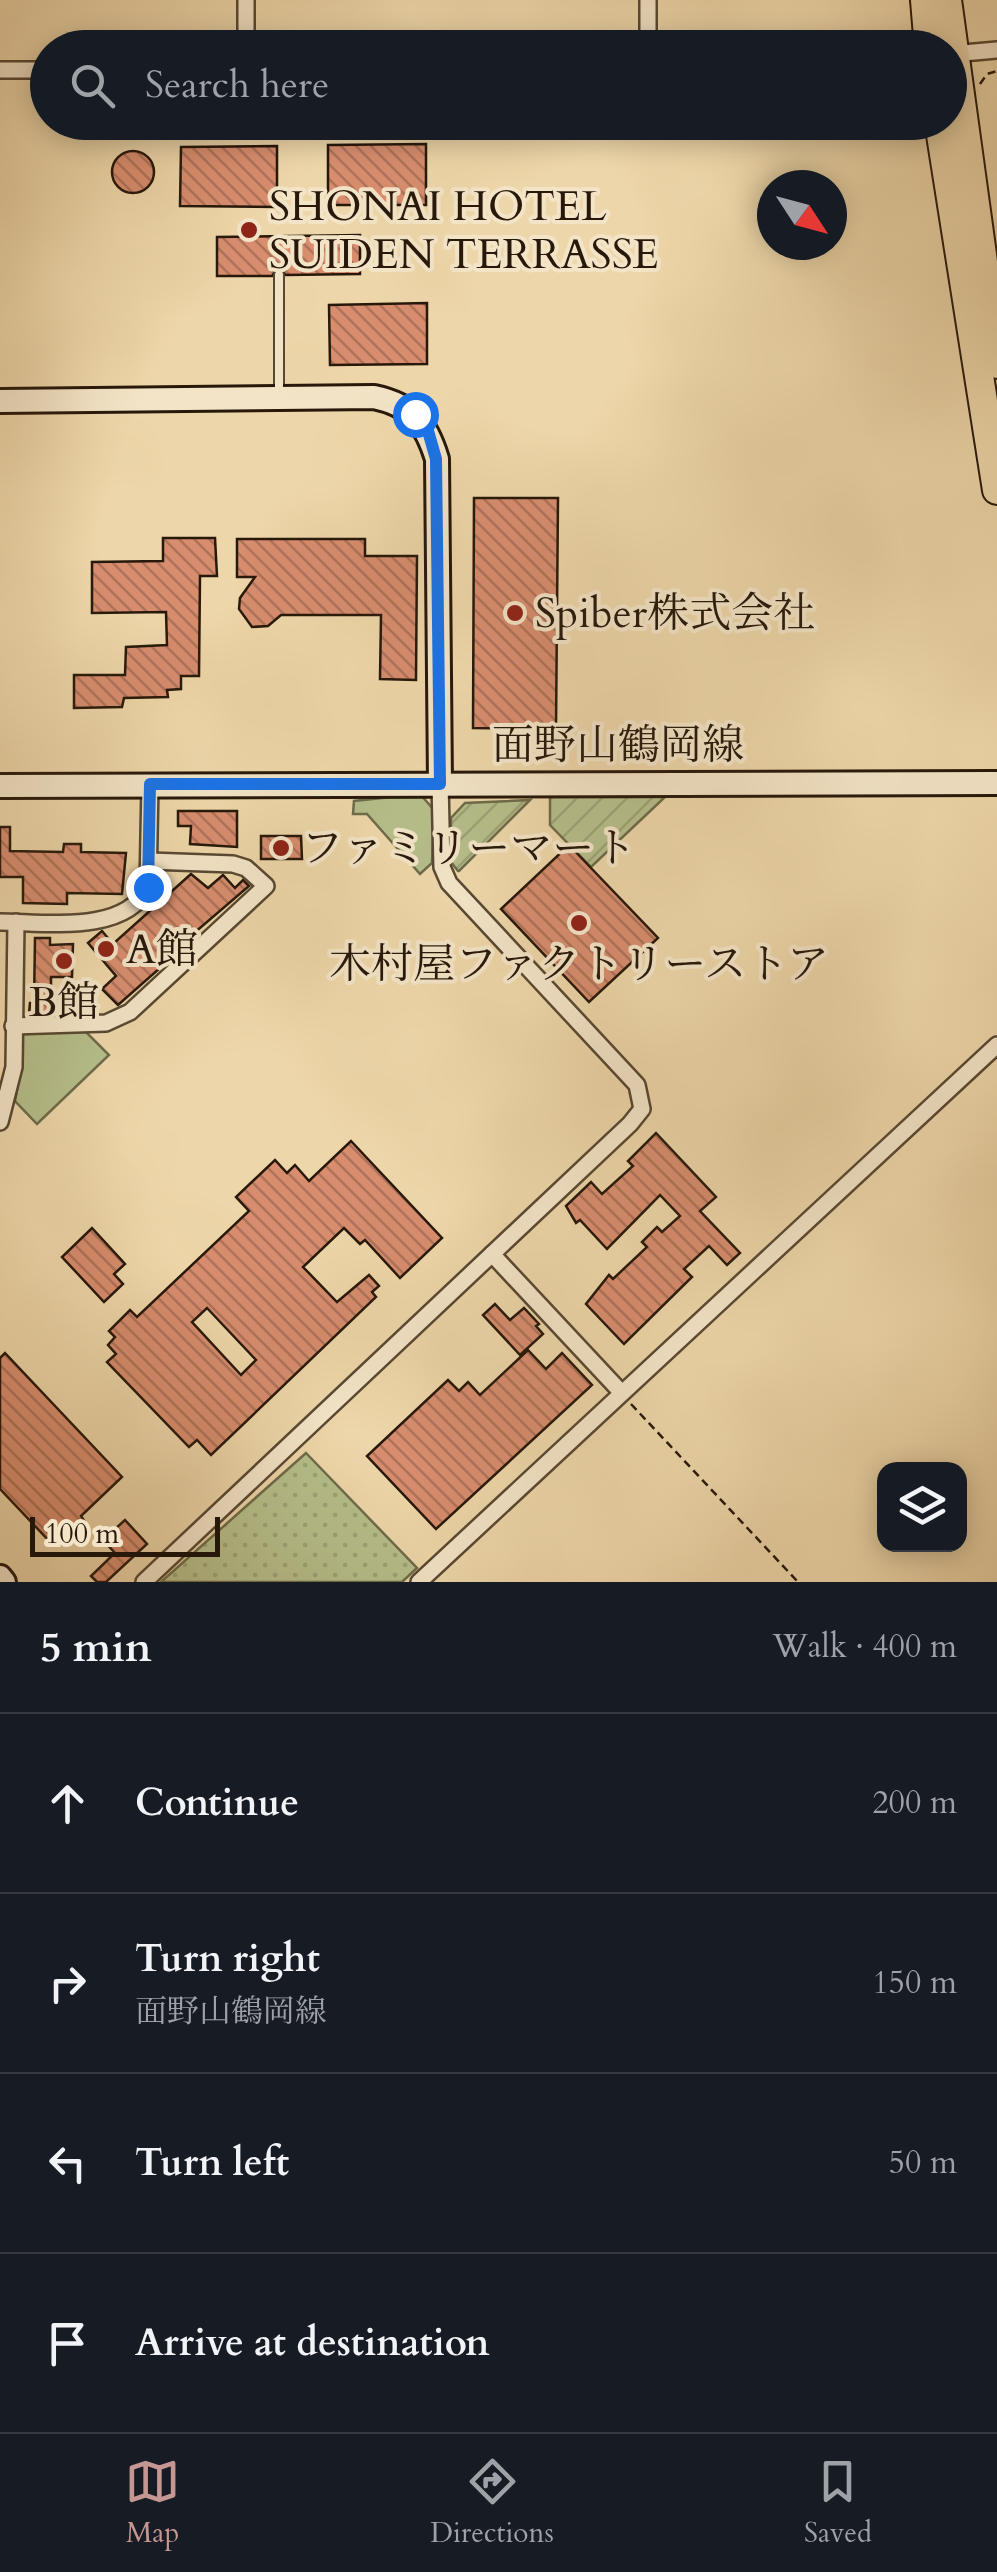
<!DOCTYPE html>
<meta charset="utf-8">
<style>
body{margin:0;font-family:Cardo,"Noto Serif JP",serif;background:#20242c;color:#f1f3f6}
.controls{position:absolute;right:30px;bottom:30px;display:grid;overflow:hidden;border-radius:20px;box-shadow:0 5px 25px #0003}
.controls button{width:90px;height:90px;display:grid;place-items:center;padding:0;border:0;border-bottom:2px solid #363941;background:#171b24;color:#f1f3f6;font:50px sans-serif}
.compass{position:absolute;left:757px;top:170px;width:90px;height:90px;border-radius:50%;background:#171b24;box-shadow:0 5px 25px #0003;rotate:126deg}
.scale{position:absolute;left:30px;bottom:25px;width:190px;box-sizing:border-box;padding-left:10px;border:5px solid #27180a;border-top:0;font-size:28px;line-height:35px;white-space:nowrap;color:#27180a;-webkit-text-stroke:8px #f3e4c7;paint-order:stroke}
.stop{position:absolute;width:30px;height:30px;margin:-22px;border:8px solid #1a73e8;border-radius:50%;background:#fff}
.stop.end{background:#1a73e8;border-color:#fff;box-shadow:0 2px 10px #0008}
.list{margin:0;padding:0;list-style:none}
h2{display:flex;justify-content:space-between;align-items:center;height:130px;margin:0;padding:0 40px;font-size:42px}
h2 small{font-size:32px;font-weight:400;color:#9ea1a6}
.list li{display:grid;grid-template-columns:65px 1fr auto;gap:30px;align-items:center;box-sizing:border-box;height:180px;padding:0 40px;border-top:2px solid #363941}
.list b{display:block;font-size:38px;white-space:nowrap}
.list p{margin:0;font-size:32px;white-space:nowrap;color:#9ea1a6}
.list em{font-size:32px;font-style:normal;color:#9ea1a6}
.icon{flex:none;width:55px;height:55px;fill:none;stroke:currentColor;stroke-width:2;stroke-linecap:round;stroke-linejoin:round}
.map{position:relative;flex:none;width:997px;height:1582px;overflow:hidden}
.search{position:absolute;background:#171b24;box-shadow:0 5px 25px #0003;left:30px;right:30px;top:30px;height:110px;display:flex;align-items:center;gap:25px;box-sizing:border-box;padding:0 35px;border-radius:55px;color:#9ea1a6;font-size:38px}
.sheet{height:850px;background:#171b24}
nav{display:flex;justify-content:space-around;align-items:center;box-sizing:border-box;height:140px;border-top:2px solid #363941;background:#171b24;font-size:28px;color:#9ea1a6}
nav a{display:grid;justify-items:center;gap:5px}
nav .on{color:#c59692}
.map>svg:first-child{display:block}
.grass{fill:url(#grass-dots);stroke:#6e6b4a;stroke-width:2.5}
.park{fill:#b5be8a;stroke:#6e6b4a;stroke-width:2.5}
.garden{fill:url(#garden-furrows);stroke:#6e6b4a;stroke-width:2.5}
.building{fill:url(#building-back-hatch);stroke:#27180a;stroke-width:2.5;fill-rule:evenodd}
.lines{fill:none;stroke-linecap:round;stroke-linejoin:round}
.lane-casing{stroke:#584832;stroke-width:12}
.street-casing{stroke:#584832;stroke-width:20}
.secondary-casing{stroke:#27180a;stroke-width:28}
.highway-casing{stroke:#27180a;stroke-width:32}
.path{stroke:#27180a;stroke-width:2.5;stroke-dasharray:8 5;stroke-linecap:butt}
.lane{stroke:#f3e4c7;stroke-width:8}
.street{stroke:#f3e4c7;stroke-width:15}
.secondary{stroke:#f3e4c7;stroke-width:22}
.highway{stroke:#edd6a9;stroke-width:28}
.route{stroke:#1a73e8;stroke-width:12}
.poi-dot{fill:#8f2418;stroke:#f3e4c7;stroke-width:4}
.labels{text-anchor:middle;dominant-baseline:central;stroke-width:8;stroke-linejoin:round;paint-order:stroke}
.poi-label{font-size:42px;fill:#27180a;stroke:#f3e4c7;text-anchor:start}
.street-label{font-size:42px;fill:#27180a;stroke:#f3e4c7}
</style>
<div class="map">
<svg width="997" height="1582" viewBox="0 0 997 1582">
<defs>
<pattern id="grass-dots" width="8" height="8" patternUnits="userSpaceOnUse" patternTransform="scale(2.5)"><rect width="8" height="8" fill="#b5be8a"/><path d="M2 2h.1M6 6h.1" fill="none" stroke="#9ca376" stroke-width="1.8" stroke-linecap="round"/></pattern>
<pattern id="garden-furrows" width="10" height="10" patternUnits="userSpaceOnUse" patternTransform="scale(2.5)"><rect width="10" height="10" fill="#b5be8a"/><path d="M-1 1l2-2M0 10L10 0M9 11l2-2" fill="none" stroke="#9ca376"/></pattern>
<pattern id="building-back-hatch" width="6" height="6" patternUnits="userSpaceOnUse" patternTransform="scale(2.5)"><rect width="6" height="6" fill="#d78d6e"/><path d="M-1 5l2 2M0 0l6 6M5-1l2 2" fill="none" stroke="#ae7259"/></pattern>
</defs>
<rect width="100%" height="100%" fill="#edd6a9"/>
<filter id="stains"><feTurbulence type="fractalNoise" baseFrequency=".002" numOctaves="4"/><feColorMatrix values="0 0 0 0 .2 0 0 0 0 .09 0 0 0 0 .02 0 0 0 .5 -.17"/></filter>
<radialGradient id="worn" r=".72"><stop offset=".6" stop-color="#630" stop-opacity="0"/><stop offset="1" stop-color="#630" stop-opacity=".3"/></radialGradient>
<!-- grass -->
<polygon class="grass" points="306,1453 417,1568 402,1582 161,1582"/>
<!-- park -->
<g class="park">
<polygon points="420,794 434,810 432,863 420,874 367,814 353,814 354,801"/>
<polygon points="26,1031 86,1032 109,1055 37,1124 15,1101 21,1067 19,1040"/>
</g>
<!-- garden -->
<g class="garden">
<polygon points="550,797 665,797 591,867 550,825"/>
<polygon points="530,800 459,871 458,871 451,862 451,818 465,803"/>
</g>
<!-- building -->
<g class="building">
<polygon points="426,144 426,205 328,205 328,145"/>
<polygon points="277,146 277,207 180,206 181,147"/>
<circle cx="133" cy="172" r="21"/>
<polygon points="360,235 360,274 286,275 278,268 272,276 217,276 217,237"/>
<polygon points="427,303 427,364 330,365 329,305"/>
<polygon points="474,498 558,498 556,729 473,728"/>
<polygon points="163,538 215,538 217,576 200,576 199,676 181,676 181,689 167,690 168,697 124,698 122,707 74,708 74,675 125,675 126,647 167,645 166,612 92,613 92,562 163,561"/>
<polygon points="237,539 365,539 365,556 417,556 416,680 380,679 381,615 281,615 268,626 252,627 239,609 240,598 255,577 237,577"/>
<polygon points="178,811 237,811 237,847 190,844 191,826 178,826"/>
<polygon points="0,827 10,827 10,851 63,852 64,844 81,844 81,852 126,853 122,894 67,893 67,904 23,903 23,877 0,877"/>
<polygon points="261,836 301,836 302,859 261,859"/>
<polygon points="569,845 658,938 589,1002 501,909"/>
<polygon points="191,874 208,888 223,875 235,888 243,880 249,886 193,934 189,929 177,940 173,936 158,950 168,961 118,1005 102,989 116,976 88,943 102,931 113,944"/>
<polygon points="35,938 50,938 50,945 73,944 72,977 51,977 51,1014 29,1014 30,1003 34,1003"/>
<polygon points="656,1133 716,1197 700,1211 740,1253 727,1265 709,1246 684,1269 692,1277 624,1344 586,1304 609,1275 613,1279 647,1247 642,1242 657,1227 662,1232 680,1216 660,1195 607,1249 580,1220 576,1223 566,1206 591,1182 602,1194 633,1166 628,1161"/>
<path d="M351,1141l91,97 -42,40 -35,-38 -5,4 -16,-16 -41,39 34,35 32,-27 10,11 -7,6 4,5 -165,158 -14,-15 -8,7 -82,-85 9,-8 -8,-9 7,-8 -6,-6 21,-21 7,7 112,-106 -13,-14 39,-37 12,13 8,-8 14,16zM207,1308l49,52 -15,15 -49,-53z"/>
<polygon points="92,1228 125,1264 114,1274 123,1284 104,1302 62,1257"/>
<polygon points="495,1304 510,1320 524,1308 539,1324 536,1326 543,1334 520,1355 483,1315"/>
<polygon points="528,1350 546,1369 562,1353 592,1385 436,1529 367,1456 448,1380 459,1391 468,1382 480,1395"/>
<polygon points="5,1353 122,1477 81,1516 85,1522 69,1536 65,1532 52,1544 0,1489 0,1358"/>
<polygon points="125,1520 147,1544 106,1582 97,1582 91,1576 115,1553 103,1540"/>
</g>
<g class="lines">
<defs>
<polyline id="lane" points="279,275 279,394"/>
<g id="street">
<polyline points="648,0 648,48"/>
<polyline points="246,48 246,0"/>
<polyline points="952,54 997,50"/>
<polyline points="0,70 48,70"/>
<path d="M0,922c44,0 125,13 148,-35l2,-103"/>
<polyline points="13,1026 106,1023 130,1012 266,886 246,868 233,864 149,861"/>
<polyline points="0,1122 14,1067 16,922"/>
<polyline points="492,1254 620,1391"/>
<polyline points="144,1582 630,1124 642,1109 637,1085 449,883 442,867 440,784"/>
<polyline points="419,1582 997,1045"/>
</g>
<g id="secondary">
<path d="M0,401l374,-4c38,8 52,26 63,62l3,325"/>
<polyline points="0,786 997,783"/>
<polyline points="0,1577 4,1582"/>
</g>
<g id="highway">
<polyline points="925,0 929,48"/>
<polyline points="947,0 997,364"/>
<polyline points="939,122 997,490"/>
</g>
</defs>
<!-- lane casing -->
<use href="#lane" class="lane-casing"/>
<!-- street casing -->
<use href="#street" class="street-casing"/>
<!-- secondary casing -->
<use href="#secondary" class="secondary-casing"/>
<!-- highway casing -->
<use href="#highway" class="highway-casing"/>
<!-- path -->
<g class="path">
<polyline points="980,84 987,74 997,71"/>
<polyline points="631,1404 798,1582"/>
</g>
<!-- lane -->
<use href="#lane" class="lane"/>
<!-- street -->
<use href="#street" class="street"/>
<!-- secondary -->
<use href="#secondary" class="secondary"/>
<!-- highway -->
<use href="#highway" class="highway"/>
</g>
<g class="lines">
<!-- route -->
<polyline class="route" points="148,887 150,784 440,784 436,459 428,431 415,414"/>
</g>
<!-- markers -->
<g class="poi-dot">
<circle cx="249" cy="230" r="10"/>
<circle cx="515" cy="613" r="10"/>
<circle cx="281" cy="848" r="10"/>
<circle cx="579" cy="923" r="10"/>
<circle cx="106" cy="949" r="10"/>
<circle cx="64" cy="961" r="10"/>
</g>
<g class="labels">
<!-- poi labels -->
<g class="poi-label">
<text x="269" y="206">SHONAI HOTEL<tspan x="269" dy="48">SUIDEN TERRASSE</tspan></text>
<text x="535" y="613">Spiber株式会社</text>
<text x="301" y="848">ファミリーマート</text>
<text x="126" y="949">A館</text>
<text x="579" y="964" text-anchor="middle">木村屋ファクトリーストア</text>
<text x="64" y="1002" text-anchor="middle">B館</text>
</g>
<!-- street labels -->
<g class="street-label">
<text x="618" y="745">面野山鶴岡線</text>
</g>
</g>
<rect width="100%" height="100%" filter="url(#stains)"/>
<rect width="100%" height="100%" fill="url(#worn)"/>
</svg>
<div class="controls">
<button><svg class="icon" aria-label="layers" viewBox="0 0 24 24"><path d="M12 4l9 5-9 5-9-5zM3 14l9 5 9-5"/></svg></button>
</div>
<svg class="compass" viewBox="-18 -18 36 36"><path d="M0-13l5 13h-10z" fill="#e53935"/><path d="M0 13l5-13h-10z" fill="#9ea1a6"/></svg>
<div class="scale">100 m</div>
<div class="stop" style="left:415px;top:414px"></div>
<div class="stop end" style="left:148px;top:887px"></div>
<div class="search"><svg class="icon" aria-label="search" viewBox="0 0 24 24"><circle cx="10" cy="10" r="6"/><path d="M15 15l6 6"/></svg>Search here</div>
</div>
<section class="sheet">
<h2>5 min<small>Walk · 400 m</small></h2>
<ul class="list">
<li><svg class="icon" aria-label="ahead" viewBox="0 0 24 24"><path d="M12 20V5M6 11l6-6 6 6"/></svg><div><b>Continue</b></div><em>200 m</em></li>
<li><svg class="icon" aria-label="right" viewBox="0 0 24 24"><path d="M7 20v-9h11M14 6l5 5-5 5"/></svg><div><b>Turn right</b><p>面野山鶴岡線</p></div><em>150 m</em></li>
<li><svg class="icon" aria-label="left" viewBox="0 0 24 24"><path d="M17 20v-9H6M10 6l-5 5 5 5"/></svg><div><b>Turn left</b></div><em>50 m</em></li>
<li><svg class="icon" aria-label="arrive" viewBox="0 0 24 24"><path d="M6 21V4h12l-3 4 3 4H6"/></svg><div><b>Arrive at destination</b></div></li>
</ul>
</section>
<nav>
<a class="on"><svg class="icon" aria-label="map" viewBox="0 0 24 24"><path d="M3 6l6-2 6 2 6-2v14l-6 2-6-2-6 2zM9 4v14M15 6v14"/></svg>Map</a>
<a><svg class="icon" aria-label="directions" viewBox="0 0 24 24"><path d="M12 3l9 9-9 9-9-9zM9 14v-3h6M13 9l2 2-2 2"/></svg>Directions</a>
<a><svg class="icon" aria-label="saved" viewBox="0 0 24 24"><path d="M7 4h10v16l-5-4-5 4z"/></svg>Saved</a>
</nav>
